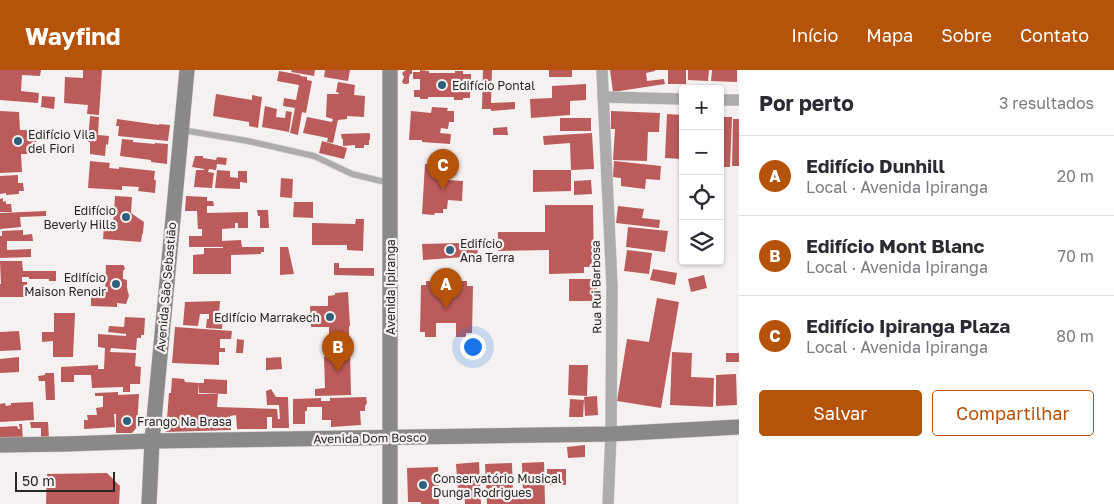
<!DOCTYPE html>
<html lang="pt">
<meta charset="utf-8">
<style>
body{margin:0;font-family:"Golos Text",sans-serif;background:#f7f7f7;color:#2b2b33}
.controls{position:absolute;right:15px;top:15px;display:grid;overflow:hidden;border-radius:5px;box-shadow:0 1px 4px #0004}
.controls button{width:45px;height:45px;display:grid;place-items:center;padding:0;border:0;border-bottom:1px solid #e1e1e2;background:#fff;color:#2b2b33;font:25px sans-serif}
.scale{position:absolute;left:15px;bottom:12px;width:100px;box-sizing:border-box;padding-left:5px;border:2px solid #282726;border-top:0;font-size:14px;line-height:18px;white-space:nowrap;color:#282726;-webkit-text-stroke:4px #f5f1f0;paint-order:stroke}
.you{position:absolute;left:472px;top:276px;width:18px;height:18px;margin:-12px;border:4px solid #fff;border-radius:50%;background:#1a73e8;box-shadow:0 0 0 8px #1a73e833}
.badge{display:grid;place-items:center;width:32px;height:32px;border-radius:50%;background:#b45309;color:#fff;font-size:16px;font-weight:700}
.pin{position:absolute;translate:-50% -41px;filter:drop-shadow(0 1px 2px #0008)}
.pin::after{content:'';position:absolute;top:26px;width:18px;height:15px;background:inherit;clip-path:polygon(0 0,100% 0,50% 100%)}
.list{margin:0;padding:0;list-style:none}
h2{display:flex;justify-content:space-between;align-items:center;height:65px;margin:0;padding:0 20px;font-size:21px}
h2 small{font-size:16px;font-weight:400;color:#7c7c81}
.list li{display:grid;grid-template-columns:32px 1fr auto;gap:15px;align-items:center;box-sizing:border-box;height:80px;padding:0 20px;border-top:1px solid #e1e1e2}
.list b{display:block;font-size:19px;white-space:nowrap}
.list p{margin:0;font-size:16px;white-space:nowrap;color:#7c7c81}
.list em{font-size:16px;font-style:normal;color:#7c7c81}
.actions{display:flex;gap:10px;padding:15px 20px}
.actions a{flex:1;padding:11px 0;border:1px solid #b45309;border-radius:5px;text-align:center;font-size:18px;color:#b45309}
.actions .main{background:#b45309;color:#fff}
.icon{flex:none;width:28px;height:28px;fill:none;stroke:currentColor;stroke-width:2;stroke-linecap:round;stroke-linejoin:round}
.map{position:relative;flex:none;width:739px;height:434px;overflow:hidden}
header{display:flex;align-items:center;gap:30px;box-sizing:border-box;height:70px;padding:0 25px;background:#b45309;color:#fff}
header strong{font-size:24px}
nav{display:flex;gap:28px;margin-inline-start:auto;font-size:18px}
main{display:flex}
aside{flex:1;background:#fff}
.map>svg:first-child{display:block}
.building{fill:#bc5b5b}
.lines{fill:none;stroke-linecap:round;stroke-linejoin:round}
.lane-casing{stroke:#d0cdcc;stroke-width:7}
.street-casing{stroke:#d0cdcc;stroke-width:12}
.secondary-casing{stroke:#d0cdcc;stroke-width:16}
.lane{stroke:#adabab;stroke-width:5.5}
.street{stroke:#adabab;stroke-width:11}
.secondary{stroke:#8b8888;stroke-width:15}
.poi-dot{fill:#2f607e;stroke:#f5f1f0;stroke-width:2}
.labels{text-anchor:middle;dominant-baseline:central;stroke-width:4.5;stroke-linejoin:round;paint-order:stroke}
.poi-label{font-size:12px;fill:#282726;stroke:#f5f1f0;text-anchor:start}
.street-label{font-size:12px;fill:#282726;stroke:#f5f1f0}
</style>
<header>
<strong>Wayfind</strong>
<nav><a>Início</a><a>Mapa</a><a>Sobre</a><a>Contato</a></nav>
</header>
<main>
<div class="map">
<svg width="739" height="434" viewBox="0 0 739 434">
<rect width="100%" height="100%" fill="#f5f1f0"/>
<!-- building -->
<g class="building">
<polygon points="0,0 41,0 40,6 22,5 21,21 39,23 38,33 0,30"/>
<polygon points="83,0 102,0 99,45 87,44 88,35 64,33 65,7 83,8"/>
<polygon points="292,0 315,0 314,6 291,2"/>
<polygon points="325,0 350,0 348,11 324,7"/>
<polygon points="406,0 412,0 412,4 410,4 409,8 409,13 407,14 404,14 402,12 404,7 402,3"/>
<polygon points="420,0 429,1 429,3 455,3 455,1 463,1 463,4 471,4 471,10 465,10 465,21 470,21 470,28 463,28 463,30 454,30 454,27 428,27 428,29 420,29 420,27 414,27 414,20 420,20 420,9 413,9 413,2 420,2"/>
<polygon points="483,0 492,0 491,33 515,32 515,39 491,41 491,39 482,39"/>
<rect x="549" y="0" width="23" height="7"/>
<polygon points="610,0 655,0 655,1 646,3 647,11 664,9 665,14 613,22"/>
<rect x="668" y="0" width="18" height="14"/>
<polygon points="688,0 709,0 708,11 688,10"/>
<polygon points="712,0 737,0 737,12 711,11"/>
<polygon points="279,1 301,5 300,6 307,7 307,10 312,11 306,43 302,42 298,65 290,63 295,38 283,36 284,28 296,30 299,15 277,11"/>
<polygon points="338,12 355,15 354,25 365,26 364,47 347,46 347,49 338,50 333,73 327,72 328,68 303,63 307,47 332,52 333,49 326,47 327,24 339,24 339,23 336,22"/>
<polygon points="586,14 586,30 570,31 570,45 531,48 530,29 552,28 552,16"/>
<polygon points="216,24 252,30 252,25 262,27 258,58 249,56 249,52 213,46"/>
<polygon points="42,26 55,27 54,39 41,37"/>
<polygon points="265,36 277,39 276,47 285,48 286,41 292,42 289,62 262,57"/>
<polygon points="432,37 448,38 447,41 454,41 454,52 449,52 448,59 441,58 440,63 451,64 450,74 422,72 422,70 409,70 411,41 431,43"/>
<polygon points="0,41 19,42 20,60 26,60 29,62 28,64 34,64 36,66 36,77 27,84 21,84 22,102 0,103"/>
<polygon points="611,41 660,43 659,62 648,62 647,91 613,90 615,59 611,59"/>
<polygon points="667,44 683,45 681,89 665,88"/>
<polygon points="90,46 99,47 98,65 109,66 108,75 106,74 105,86 90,84 90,72 88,72"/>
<polygon points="720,47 732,47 730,97 720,97"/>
<rect x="560" y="48" width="31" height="13"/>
<polygon points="117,49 159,55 159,54 170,55 168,71 118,66 119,56 116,56"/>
<polygon points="733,49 739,49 739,96 732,96"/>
<polygon points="507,57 508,65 493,65 493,58"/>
<polygon points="369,63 370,64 370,70 369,70 369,75 364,75 364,78 355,78 355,75 343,76 343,69 342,69 341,64"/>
<polygon points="592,63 594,99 571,100 570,73 544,75 543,66"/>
<polygon points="122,69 133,70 133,72 155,74 155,73 168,74 167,94 151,92 151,90 120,86"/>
<polygon points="322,71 347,78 344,89 319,83"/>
<polygon points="195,86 203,86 203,88 216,90 217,87 227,88 226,95 217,94 216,100 209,99 208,102 214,103 212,118 194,117 196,100 204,100 204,99 192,97"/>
<polygon points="90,91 110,93 109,98 119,99 119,97 155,101 154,110 156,110 155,123 138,121 139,117 122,116 122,120 88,118"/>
<polygon points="614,91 661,96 660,110 646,109 645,119 621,116 621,108 613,107"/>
<polygon points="425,94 437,95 437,97 445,97 445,101 449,101 448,110 463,111 462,131 448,130 447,139 443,139 443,143 435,143 434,145 422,144"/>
<polygon points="217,100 230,101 230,107 238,108 238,101 247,101 247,113 240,112 240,119 215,118"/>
<polygon points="533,100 571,100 571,121 533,122"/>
<polygon points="18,105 18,113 23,113 24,121 19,121 19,124 6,125 6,123 0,124 0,106"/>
<polygon points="281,108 293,109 292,128 280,127"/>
<polygon points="591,110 592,124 574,125 574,111"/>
<polygon points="115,126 132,127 131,143 144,152 143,163 142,165 141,172 103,169 104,157 113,157"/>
<polygon points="186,126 207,127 207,131 213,131 214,136 207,136 207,143 248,142 248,158 238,158 238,153 235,153 235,158 222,159 222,171 241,170 242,177 264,177 264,182 261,182 261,184 231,185 231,204 193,204 193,185 204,184 204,178 223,178 223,177 189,177 189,166 202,166 202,159 198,159 197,141 185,141"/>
<polygon points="3,128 3,132 6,131 6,134 11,134 12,142 0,142 0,129"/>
<polygon points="294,132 313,132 313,148 293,147"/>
<polygon points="545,135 593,135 594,197 584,197 584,203 549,204 549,180 498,181 498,162 545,162"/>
<polygon points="618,136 644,139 642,148 660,150 659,158 616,153"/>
<polygon points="257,140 268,140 269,158 260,158 260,146 258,146"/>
<polygon points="46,141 46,146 20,147 21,157 0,159 0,143"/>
<polygon points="356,149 364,149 363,181 347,180 347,175 312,175 312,153 355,154"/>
<polygon points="628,157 668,161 665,182 626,177"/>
<polygon points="23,160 23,165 32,164 33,171 7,171 7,180 31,179 31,187 0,188 0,166 2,166 2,161"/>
<polygon points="477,171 478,186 423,190 422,174 461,173 461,172"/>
<polygon points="280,177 288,177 294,204 280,205"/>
<polygon points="627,180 652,183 649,204 624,201"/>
<polygon points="0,191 22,191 23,201 56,201 56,211 49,211 49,209 29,209 29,207 22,207 22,212 27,212 28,227 0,227 0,214 1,214"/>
<polygon points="334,193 339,193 339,198 374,198 374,206 334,205"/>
<polygon points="106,195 123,195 124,196 125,199 123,201 123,209 127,210 127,218 129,226 126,234 117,233 117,237 91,236 91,224 105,224"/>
<polygon points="653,199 677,203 675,215 650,210"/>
<polygon points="704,205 707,218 691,222 688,209"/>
<rect x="569" y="209" width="28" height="22"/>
<polygon points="426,211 437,211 437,226 456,226 457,211 467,211 467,216 473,216 472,263 466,263 466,267 456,267 456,253 436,253 436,267 425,267 425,262 420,262 421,215 426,215"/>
<polygon points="348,222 350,256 349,256 349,269 336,269 336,266 329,266 329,257 311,257 310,236 328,236 328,226 335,225 335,223"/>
<polygon points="657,228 679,232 661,338 617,331 627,269 649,272"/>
<polygon points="220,231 219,244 223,244 222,259 206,258 207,249 209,249 209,244 200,244 198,256 183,255 185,232"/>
<polygon points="54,243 75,243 73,287 53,287 53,271 42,272 42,262 54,262"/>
<polygon points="125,247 145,248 144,265 141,265 141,268 137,268 136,280 111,278 110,282 136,283 135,296 141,297 140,314 130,314 130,322 123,322 123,317 92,318 91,305 74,305 74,312 61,312 61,297 98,295 98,299 104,299 105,278 98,277 98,264 126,266 126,264 108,262 109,256 124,257"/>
<polygon points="175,257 232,261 231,269 220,269 220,278 225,278 225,282 219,282 219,295 172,293"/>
<polygon points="19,261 21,280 0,281 0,262"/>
<polygon points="237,269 244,270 243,283 236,283"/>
<polygon points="350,282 351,325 315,326 315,319 325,318 324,287 333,286 333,283"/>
<polygon points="672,282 692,283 691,307 714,308 713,337 670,335"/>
<rect x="726" y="283" width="13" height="9"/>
<polygon points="19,287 19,302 0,303 0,289"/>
<polygon points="281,287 282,299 266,300 266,288"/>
<polygon points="569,295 588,295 587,326 568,325"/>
<polygon points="45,303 54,303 55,330 46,330 45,311 39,311 38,306 45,305"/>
<polygon points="736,304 737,335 716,336 716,305"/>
<polygon points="172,308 184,309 185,312 199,313 198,324 218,324 217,337 277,339 278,349 280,349 279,335 267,335 266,321 271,319 276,327 288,327 289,358 272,358 272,347 267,347 267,359 237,359 236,345 230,346 231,360 166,362 169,323 171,323"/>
<polygon points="204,309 227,310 227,324 199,323 199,313 204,313"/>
<polygon points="118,322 118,325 139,324 137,357 132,363 116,363 116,344 114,344 115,357 84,359 84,350 88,350 87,345 97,345 96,338 103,337 103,326 95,326 95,323"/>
<polygon points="597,326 598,345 585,346 584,327"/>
<polygon points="366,327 367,333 365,336 365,341 360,341 361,355 331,357 331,350 322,350 322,337 307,337 307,341 305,341 305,354 293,354 293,329 321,328 321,331 330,331 330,328"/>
<polygon points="570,329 584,330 583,347 569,347"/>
<polygon points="33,332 34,350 0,352 0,334 5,333 6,336 11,335 11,333"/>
<polygon points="30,352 48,352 49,369 41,370 41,358 31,358"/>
<polygon points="19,354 22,354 23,372 0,373 0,357 17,356 18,359 20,359"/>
<polygon points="585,375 585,387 568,388 567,377"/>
<polygon points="479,392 481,434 465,434 464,420 458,420 456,394"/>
<polygon points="544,392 545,434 487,434 485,394 512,393 513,426 523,425 522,393"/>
<polygon points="438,397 439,434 421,434 421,432 408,432 407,398"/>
<rect x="547" y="399" width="19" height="16"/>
<polygon points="107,403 120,416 119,434 46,434 47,404"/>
</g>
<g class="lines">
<defs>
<polyline id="lane" points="182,60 248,71 314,86 352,104 381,111 390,112"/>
<g id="street">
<polyline points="602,0 612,217 611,364 608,434"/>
<polyline points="603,27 683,29"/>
<polyline points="720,30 739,30"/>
</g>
<g id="secondary">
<polyline points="390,0 390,434"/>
<polyline points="0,375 65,374 152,371 611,364 739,357"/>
<polyline points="149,434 152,371 187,0"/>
</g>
</defs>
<!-- lane casing -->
<use href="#lane" class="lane-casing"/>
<!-- street casing -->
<use href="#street" class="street-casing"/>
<!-- secondary casing -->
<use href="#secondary" class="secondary-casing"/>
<!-- lane -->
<use href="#lane" class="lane"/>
<!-- street -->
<use href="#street" class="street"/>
<!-- secondary -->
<use href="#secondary" class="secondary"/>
</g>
<!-- markers -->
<g class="poi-dot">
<circle cx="442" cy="15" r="5"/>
<circle cx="18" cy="71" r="5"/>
<circle cx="126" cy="147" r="5"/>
<circle cx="450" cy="180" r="5"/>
<circle cx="116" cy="214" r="5"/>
<circle cx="330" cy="247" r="5"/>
<circle cx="127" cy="351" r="5"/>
<circle cx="423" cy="415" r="5"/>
</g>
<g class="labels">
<!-- poi labels -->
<g class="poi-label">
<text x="452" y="15">Edifício Pontal</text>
<text x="28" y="64">Edifício Vila<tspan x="28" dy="14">del Fiori</tspan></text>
<text x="116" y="140" text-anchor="end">Edifício<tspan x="116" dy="14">Beverly Hills</tspan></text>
<text x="460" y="173">Edifício<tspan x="460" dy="14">Ana Terra</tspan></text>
<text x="106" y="207" text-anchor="end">Edifício<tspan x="106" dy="14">Maison Renoir</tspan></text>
<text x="320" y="247" text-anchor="end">Edifício Marrakech</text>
<text x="137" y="351">Frango Na Brasa</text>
<text x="433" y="408">Conservatório Musical<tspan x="433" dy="14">Dunga Rodrigues</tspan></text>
</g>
<!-- street labels -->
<g class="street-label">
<text transform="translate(166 217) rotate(-85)">Avenida São Sebastião</text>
<text transform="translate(390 217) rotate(-90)">Avenida Ipiranga</text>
<text transform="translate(596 217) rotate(-91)">Rua Rui Barbosa</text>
<text transform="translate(370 368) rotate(-1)">Avenida Dom Bosco</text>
</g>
</g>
</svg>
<div class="controls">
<button>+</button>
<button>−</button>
<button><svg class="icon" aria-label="locate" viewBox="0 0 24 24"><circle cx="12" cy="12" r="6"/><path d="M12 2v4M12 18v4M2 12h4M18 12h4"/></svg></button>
<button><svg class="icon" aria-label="layers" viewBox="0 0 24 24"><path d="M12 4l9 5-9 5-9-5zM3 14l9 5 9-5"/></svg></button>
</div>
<div class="scale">50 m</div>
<div class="you"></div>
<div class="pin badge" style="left:446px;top:239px">A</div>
<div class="pin badge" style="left:338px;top:302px">B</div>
<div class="pin badge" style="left:443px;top:120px">C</div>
</div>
<aside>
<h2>Por perto<small>3 resultados</small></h2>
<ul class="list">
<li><span class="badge">A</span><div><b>Edifício Dunhill</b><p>Local · Avenida Ipiranga</p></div><em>20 m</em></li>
<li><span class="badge">B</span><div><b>Edifício Mont Blanc</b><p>Local · Avenida Ipiranga</p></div><em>70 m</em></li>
<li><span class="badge">C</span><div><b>Edifício Ipiranga Plaza</b><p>Local · Avenida Ipiranga</p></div><em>80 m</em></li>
</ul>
<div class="actions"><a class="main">Salvar</a><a>Compartilhar</a></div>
</aside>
</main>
